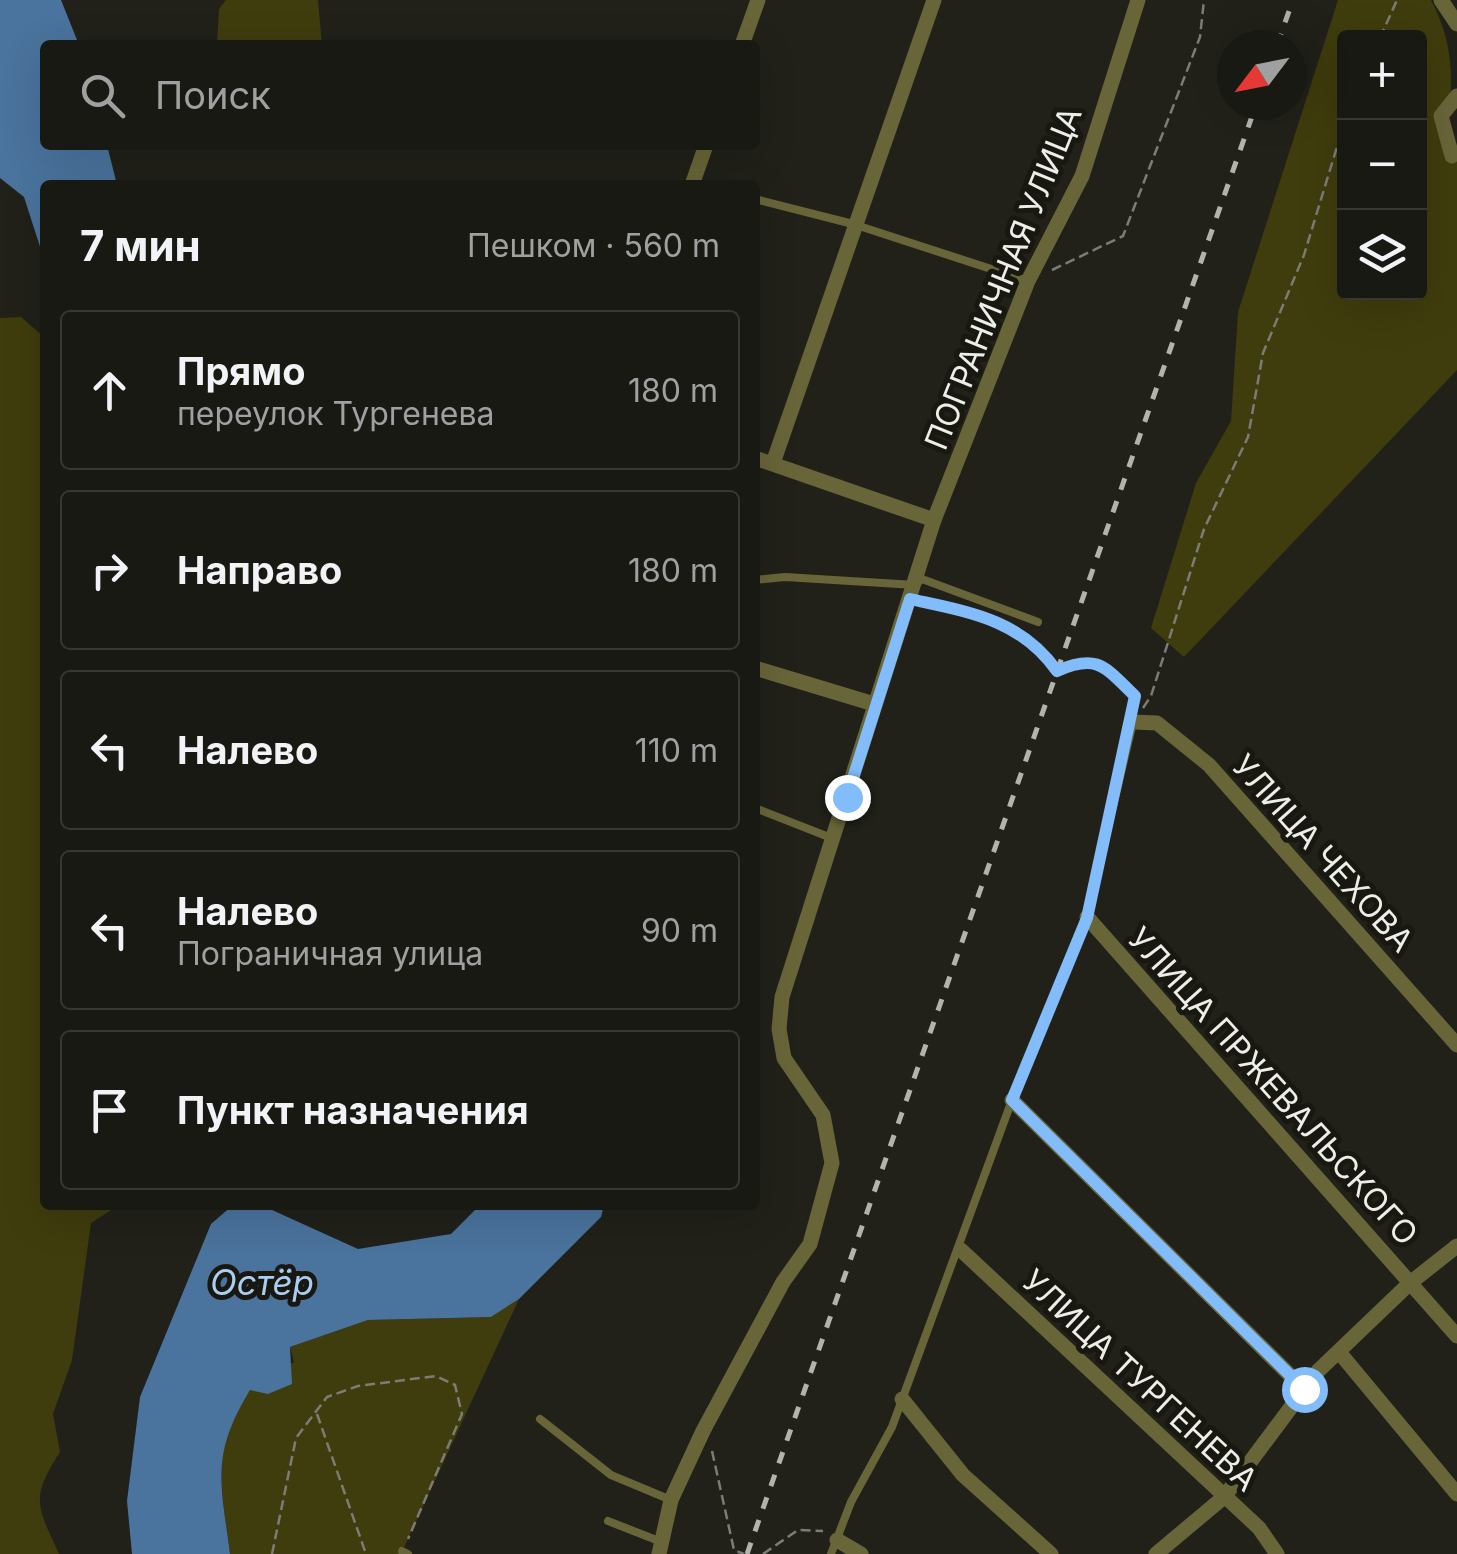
<!DOCTYPE html>
<html lang="ru">
<meta charset="utf-8">
<style>
body{margin:0;font-family:Inter,sans-serif;background:#262622;color:#f1f3f6}
.controls{position:absolute;right:30px;top:30px;display:grid;overflow:hidden;border-radius:10px;box-shadow:0 10px 40px #0002}
.controls button{width:90px;height:90px;display:grid;place-items:center;padding:0;border:0;border-bottom:2px solid #373834;background:#191914;color:#f1f3f6;font:50px sans-serif}
.compass{position:absolute;left:1217px;top:30px;width:90px;height:90px;border-radius:50%;background:#191914;box-shadow:0 10px 40px #0002;rotate:238deg}
.stop{position:absolute;width:30px;height:30px;margin:-22px;border:8px solid #82bcfa;border-radius:50%;background:#fff}
.stop.end{background:#82bcfa;border-color:#fff;box-shadow:0 2px 10px #0008}
.list{margin:0;padding:0;list-style:none}
h2{display:flex;justify-content:space-between;align-items:center;height:130px;margin:0;padding:0 40px;font-size:42px}
h2 small{font-size:32px;font-weight:400;color:#9fa0a0}
.list li{display:grid;grid-template-columns:65px 1fr auto;gap:30px;align-items:center;box-sizing:border-box;height:160px;margin:0 20px 20px;padding:0 20px;border:2px solid #373834;border-radius:10px}
.list b{display:block;font-size:38px;white-space:nowrap}
.list p{margin:0;font-size:32px;white-space:nowrap;color:#9fa0a0}
.list em{font-size:32px;font-style:normal;color:#9fa0a0}
.icon{flex:none;width:55px;height:55px;fill:none;stroke:currentColor;stroke-width:2;stroke-linecap:round;stroke-linejoin:round}
.map{position:relative;flex:none;width:1457px;height:1554px;overflow:hidden}
.search{position:absolute;background:#191914;box-shadow:0 10px 40px #0002;left:40px;top:40px;width:720px;height:110px;display:flex;align-items:center;gap:25px;box-sizing:border-box;padding:0 35px;border-radius:10px;color:#9fa0a0;font-size:38px}
.panel{position:absolute;background:#191914;box-shadow:0 10px 40px #0002;left:40px;top:180px;width:720px;height:1030px;border-radius:10px}
.map>svg:first-child{display:block}
.green{fill:#3f3c0d;fill-rule:evenodd}
.water{fill:#4a739d}
.lines{fill:none;stroke-linecap:round;stroke-linejoin:round}
.path{stroke:#7c7c76;stroke-width:2.5;stroke-dasharray:10 5;stroke-linecap:butt}
.lane{stroke:#686539;stroke-width:8}
.street{stroke:#686539;stroke-width:15}
.rail{stroke:#b3b3ae;stroke-width:5;stroke-dasharray:12 12;stroke-linecap:butt}
.route{stroke:#82bcfa;stroke-width:12}
.labels{text-anchor:middle;dominant-baseline:central;stroke-width:10;stroke-linejoin:round;paint-order:stroke}
.street-label{font-size:32px;fill:#edede9;stroke:#181811}
.water-label{font-size:35px;font-style:italic;fill:#a9cdf3;stroke:#181811}
</style>
<div class="map">
<svg width="1457" height="1554" viewBox="0 0 1457 1554">
<rect width="100%" height="100%" fill="#21211a"/>
<!-- green -->
<g class="green">
<polygon points="226,0 318,0 322,45 217,45 219,9"/>
<path d="M1338,0h93c20,36 26,84 14,122l12,23v225l-273,287 -33,-29 45,-145 35,-62 7,-109zM1344,38h76v254h-76z"/>
<path d="M21,317l24,21v867h74l-28,18 -19,137 -19,54 7,38c-30,47 -23,53 -1,102h-59v-1236z"/>
<path d="M519,1299l-118,255h-171c-6,-53 -25,-126 23,-166 12,-10 27,-18 41,-26l-4,-15 78,-27 123,-3z"/>
</g>
<!-- water -->
<g class="water">
<polygon points="0,0 61,0 79,45 45,45 45,145 107,145 117,185 45,185 45,262 24,197 0,178"/>
<path d="M233,1205h28l97,44 93,-15 29,-29h124l-3,12 -82,82 -28,18 -123,3 -78,27 2,37 -24,10 -18,-4c-40,66 -29,92 -20,164h-98l-5,-53 13,-104 71,-173z"/>
</g>
<g class="lines">
<!-- path -->
<g class="path">
<polyline points="1380,38 1397,0"/>
<polyline points="1052,270 1123,236 1200,37 1204,0"/>
<polyline points="926,603 977,613"/>
<path d="M989,618c30,13 49,26 68,53 42,-18 48,-4 78,25l-1,9"/>
<polyline points="1143,708 1151,696 1204,529 1248,437 1263,353 1304,255 1344,124"/>
<polyline points="317,1414 366,1554"/>
<polyline points="712,1451 734,1550 744,1554"/>
<polyline points="272,1554 296,1438 327,1397 358,1386 436,1376 455,1385 462,1414 408,1539"/>
<polyline points="763,1554 798,1530 823,1531"/>
</g>
<!-- lane -->
<g class="lane">
<polyline points="755,199 853,224 1028,281"/>
<polyline points="755,580 785,577 915,585 922,579 1038,622"/>
<polyline points="755,808 834,839"/>
<polyline points="540,1419 611,1475 671,1500"/>
<polyline points="608,1521 659,1541"/>
<polyline points="402,1551 408,1554"/>
<polyline points="831,1554 851,1502 892,1427 1012,1100 1087,917 1133,722"/>
</g>
<!-- street -->
<g class="street">
<polyline points="1441,0 1457,24"/>
<polyline points="742,45 758,0"/>
<polyline points="1452,156 1441,116 1457,96"/>
<polyline points="692,185 706,145"/>
<polyline points="755,458 934,520"/>
<polyline points="773,463 934,0"/>
<polyline points="755,668 874,704"/>
<polyline points="1133,722 1157,723 1209,765 1457,1045"/>
<polyline points="1087,917 1457,1336"/>
<polyline points="1012,1100 1304,1389"/>
<polyline points="961,1250 1259,1528 1277,1554"/>
<polyline points="1339,1352 1457,1494"/>
<polyline points="902,1399 963,1475 1051,1554"/>
<polyline points="837,1540 861,1554"/>
<polyline points="659,1554 671,1500 703,1431 783,1282 810,1244 832,1163 823,1115 784,1058 779,1029 782,997 934,520 1028,281 1082,176 1138,0"/>
<polyline points="1156,1554 1224,1497 1318,1371 1410,1283 1457,1246"/>
</g>
<!-- rail -->
<g class="rail">
<polyline points="1277,45 1293,0"/>
<polyline points="747,1554 1256,105"/>
</g>
</g>
<g class="lines">
<!-- route -->
<path class="route" d="M847,797l63,-198c59,13 110,20 147,72 41,-18 48,-4 78,25l-48,222 -75,182 292,289"/>
</g>
<g class="labels">
<!-- street labels -->
<g class="street-label">
<text transform="translate(1003 278) rotate(-68)">ПОГРАНИЧНАЯ УЛИЦА</text>
<text transform="translate(1323 853) rotate(48)">УЛИЦА ЧЕХОВА</text>
<text transform="translate(1273 1086) rotate(48)">УЛИЦА ПРЖЕВАЛЬСКОГО</text>
<text transform="translate(1140 1380) rotate(43)">УЛИЦА ТУРГЕНЕВА</text>
</g>
<!-- water labels -->
<g class="water-label">
<text x="262" y="1282">Остёр</text>
</g>
</g>
</svg>
<div class="controls">
<button>+</button>
<button>−</button>
<button><svg class="icon" aria-label="layers" viewBox="0 0 24 24"><path d="M12 4l9 5-9 5-9-5zM3 14l9 5 9-5"/></svg></button>
</div>
<svg class="compass" viewBox="-18 -18 36 36"><path d="M0-13l5 13h-10z" fill="#e53935"/><path d="M0 13l5-13h-10z" fill="#9fa0a0"/></svg>
<div class="stop" style="left:1304px;top:1389px"></div>
<div class="stop end" style="left:847px;top:797px"></div>
<div class="search"><svg class="icon" aria-label="search" viewBox="0 0 24 24"><circle cx="10" cy="10" r="6"/><path d="M15 15l6 6"/></svg>Поиск</div>
<section class="panel">
<h2>7 мин<small>Пешком · 560 m</small></h2>
<ul class="list">
<li><svg class="icon" aria-label="ahead" viewBox="0 0 24 24"><path d="M12 20V5M6 11l6-6 6 6"/></svg><div><b>Прямо</b><p>переулок Тургенева</p></div><em>180 m</em></li>
<li><svg class="icon" aria-label="right" viewBox="0 0 24 24"><path d="M7 20v-9h11M14 6l5 5-5 5"/></svg><div><b>Направо</b></div><em>180 m</em></li>
<li><svg class="icon" aria-label="left" viewBox="0 0 24 24"><path d="M17 20v-9H6M10 6l-5 5 5 5"/></svg><div><b>Налево</b></div><em>110 m</em></li>
<li><svg class="icon" aria-label="left" viewBox="0 0 24 24"><path d="M17 20v-9H6M10 6l-5 5 5 5"/></svg><div><b>Налево</b><p>Пограничная улица</p></div><em>90 m</em></li>
<li><svg class="icon" aria-label="arrive" viewBox="0 0 24 24"><path d="M6 21V4h12l-3 4 3 4H6"/></svg><div><b>Пункт назначения</b></div></li>
</ul>
</section>
</div>
